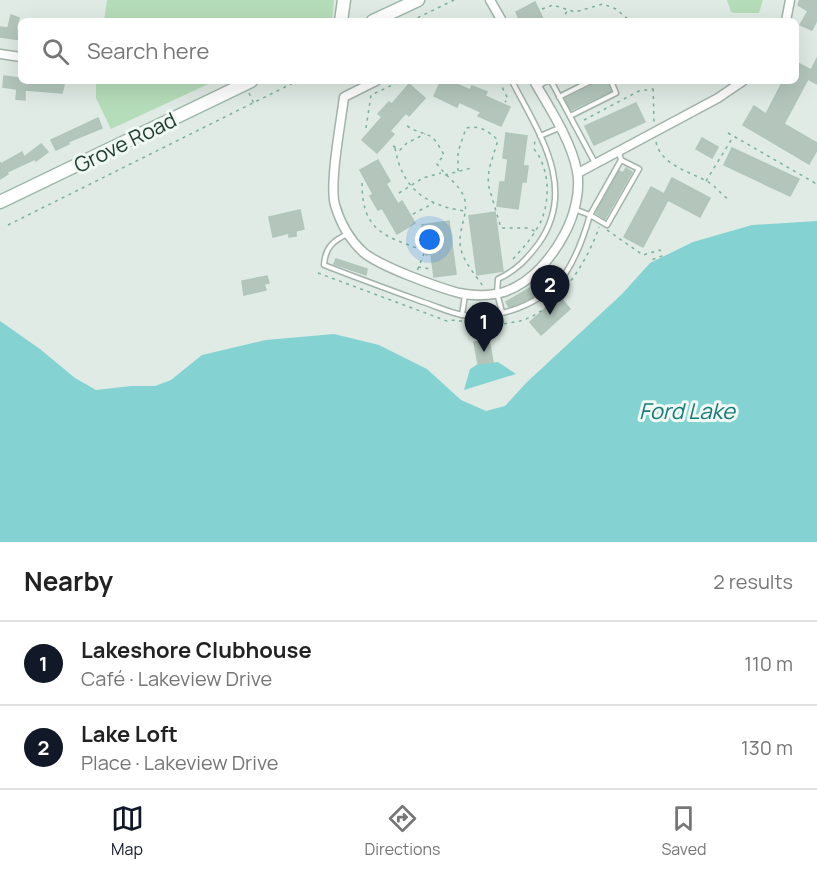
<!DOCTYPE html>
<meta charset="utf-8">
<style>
body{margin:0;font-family:Manrope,sans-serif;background:#f2f2f2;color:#222}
.you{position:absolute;left:430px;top:240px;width:21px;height:21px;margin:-15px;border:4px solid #fff;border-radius:50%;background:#1a73e8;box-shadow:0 0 0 9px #1a73e833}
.badge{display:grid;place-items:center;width:39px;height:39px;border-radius:50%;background:#111827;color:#fff;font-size:20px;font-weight:700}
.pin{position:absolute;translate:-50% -50px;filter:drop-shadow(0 2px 3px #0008)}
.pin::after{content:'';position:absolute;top:32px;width:21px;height:18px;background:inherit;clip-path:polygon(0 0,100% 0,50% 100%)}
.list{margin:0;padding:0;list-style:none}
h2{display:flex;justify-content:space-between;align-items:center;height:78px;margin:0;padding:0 24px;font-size:26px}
h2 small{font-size:20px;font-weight:400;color:#767676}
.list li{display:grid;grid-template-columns:39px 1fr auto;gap:18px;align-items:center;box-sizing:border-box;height:84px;padding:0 24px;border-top:2px solid #e0e0e0}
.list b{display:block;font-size:22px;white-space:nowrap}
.list p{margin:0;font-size:20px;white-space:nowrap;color:#767676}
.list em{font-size:20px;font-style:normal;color:#767676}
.icon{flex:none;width:33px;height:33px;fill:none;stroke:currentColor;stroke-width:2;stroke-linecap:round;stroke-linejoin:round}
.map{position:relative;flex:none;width:817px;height:542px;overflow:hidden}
.search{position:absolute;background:#fff;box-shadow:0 6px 24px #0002;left:18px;right:18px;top:18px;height:66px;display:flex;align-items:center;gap:15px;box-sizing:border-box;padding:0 21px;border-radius:9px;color:#767676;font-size:22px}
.sheet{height:246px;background:#fff}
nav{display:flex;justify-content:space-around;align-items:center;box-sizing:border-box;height:84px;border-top:2px solid #e0e0e0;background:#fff;font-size:16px;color:#767676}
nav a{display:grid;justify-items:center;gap:3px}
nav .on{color:#111827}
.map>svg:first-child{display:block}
.green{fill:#b6ddba}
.water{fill:#84d3d2}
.building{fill:#b4c6bc;stroke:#b1c5b9;stroke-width:1.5}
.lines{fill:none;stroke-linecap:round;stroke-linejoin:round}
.lane-casing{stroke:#a2b3aa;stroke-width:7}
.street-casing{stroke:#a2b3aa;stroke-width:11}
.secondary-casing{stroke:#9db7a9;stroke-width:15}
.path{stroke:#7eb098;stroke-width:1.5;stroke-dasharray:3 4.5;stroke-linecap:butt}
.lane{stroke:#fff;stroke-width:4}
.street{stroke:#fff;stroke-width:8}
.secondary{stroke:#fff;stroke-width:12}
.labels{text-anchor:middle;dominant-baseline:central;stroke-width:6;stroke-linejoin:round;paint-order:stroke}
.street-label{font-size:21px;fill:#1f3c2f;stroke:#eff8f2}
.water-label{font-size:22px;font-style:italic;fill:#177a79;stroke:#eff8f2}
</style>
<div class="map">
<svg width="817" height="542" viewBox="0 0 817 542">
<rect width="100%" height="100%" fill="#dfebe4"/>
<!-- green -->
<g class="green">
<polygon points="107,0 334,0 332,21 104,21"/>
<polygon points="727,0 763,0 759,13 735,13 731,12"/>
<polygon points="96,81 215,81 111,129 96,98"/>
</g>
<!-- water -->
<g class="water">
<polygon points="817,221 817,542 0,542 0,321 40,349 75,378 96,390 131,386 155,386 171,380 202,355 266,340 334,334 379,345 427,369 461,400 486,411 505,406 526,383 622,294 650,263 693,242 752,225"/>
<polygon points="498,362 516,374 464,390 470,369 478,364"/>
</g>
<!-- building -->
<g class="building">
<polygon points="800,0 817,0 817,20 812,30 800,25 808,11 798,5"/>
<polygon points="535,2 544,21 520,21 516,12"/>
<polygon points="11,15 19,18 16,29 21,30 21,40 0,37 0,27 8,28"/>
<polygon points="817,58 817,84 808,79 784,124 817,143 817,150 809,164 743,125 754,106 766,114 783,81 796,81 796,62 811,70"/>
<polygon points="4,76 19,78 18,81 42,81 64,85 62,93 25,90 25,100 16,99 17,89 3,87"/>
<polygon points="441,81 450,81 470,90 472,86 487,92 485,96 510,107 501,126 478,116 481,112 459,102 457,107 434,96"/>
<polygon points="595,81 606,81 611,91 571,110 565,99 593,85"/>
<polygon points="409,84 425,98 409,116 406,113 390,131 394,134 377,153 362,140 382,117 378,114 389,102 392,104"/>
<polygon points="636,103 645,122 594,145 585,126"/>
<polygon points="98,118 102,128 68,142 69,144 56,150 51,140"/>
<polygon points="506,133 527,136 523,166 528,166 526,182 522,182 518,209 497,206 500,182 505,182 508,159 503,158"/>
<polygon points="702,138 718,147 712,158 696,149"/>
<polygon points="41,144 48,152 36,161 35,159 7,172 8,174 0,179 0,162 1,164 22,152 24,157"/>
<polygon points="732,148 799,179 790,196 724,165"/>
<polygon points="378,160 390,181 386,184 398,204 402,201 415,223 397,234 382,208 378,210 370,196 373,194 360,170"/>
<polygon points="626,168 632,172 605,219 596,213 619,171 623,173"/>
<polygon points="672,178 710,198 700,217 668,200 643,247 624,237 651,187 664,194"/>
<polygon points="300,210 304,229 296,231 296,236 289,237 289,233 273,237 269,217"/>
<polygon points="495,212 503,271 477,275 469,216"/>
<polygon points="449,221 456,274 434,277 431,254 426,255 422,225"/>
<polygon points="336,259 367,269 366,275 334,264"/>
<polygon points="267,276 269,283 264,284 266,290 244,295 242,281"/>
<polygon points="540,282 544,289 542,290 531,298 509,307 506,302"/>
<polygon points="559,296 570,309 541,335 530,322"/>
<polygon points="489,340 493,362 478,364 474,342"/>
</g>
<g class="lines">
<defs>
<g id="lane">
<polyline points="551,81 595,163"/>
<polyline points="538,86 547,81"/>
<polyline points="559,97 591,81"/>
<polyline points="570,116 616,93 611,81"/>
<polyline points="540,136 559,128"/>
<polyline points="574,209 590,215 621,160 619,152"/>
<path d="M348,234c-14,6 -23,13 -24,31 33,13 66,25 99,37 13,4 27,11 40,13 36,5 80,-11 102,-41 12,-18 19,-38 25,-59l17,10 32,-56 -18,-9"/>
<path d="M502,312l-5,-19 1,-14c19,-9 29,-20 41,-36 39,-56 -1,-111 -27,-162"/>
<polyline points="462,315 465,295"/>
</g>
<g id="street">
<polyline points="490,0 502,21"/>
<polyline points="786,21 790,0"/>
<polyline points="0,54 21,57"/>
<path d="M376,81l-32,16c-3,25 -15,87 -9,108 5,17 15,35 28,47 16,14 74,35 96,41 14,3 32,3 45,-1 27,-9 48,-34 61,-59 9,-17 16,-42 12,-62 -6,-31 -27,-62 -43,-90"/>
<polyline points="578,173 718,98 743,81"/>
</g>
<g id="secondary">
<polyline points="341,21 344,0"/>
<polyline points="373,21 418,0"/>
<polyline points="0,202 251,81"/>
</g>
</defs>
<!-- lane casing -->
<use href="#lane" class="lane-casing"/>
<!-- street casing -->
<use href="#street" class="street-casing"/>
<!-- secondary casing -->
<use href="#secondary" class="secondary-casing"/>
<!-- path -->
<g class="path">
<polyline points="542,9 553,5 575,12 603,4 616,9 630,21"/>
<polyline points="326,21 327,14"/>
<polyline points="411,21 454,0"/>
<polyline points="562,21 567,11"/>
<polyline points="499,81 508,99 505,102"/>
<polyline points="653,81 654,123"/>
<polyline points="249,93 254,104"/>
<polyline points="584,120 639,91 653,89"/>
<path d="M407,126c22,13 23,2 37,29l-7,9c8,12 22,20 27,33 5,14 -4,29 -4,43 -1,17 14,33 23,46"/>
<polyline points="366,128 371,95 401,81"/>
<polyline points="728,133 815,183 817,179"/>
<path d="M656,142c5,24 36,30 54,41 7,5 12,12 18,16"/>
<polyline points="393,146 400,150 407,143 425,134"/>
<path d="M395,148c7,40 30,57 69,63"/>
<path d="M458,171v-19l8,-24c14,-3 22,3 32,12l-9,29 -1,15 13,44h26l8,3"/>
<polyline points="445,175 471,168"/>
<polyline points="706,181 733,137"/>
<path d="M362,183c0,49 23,53 63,68l-8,20"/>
<polyline points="399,193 423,178 441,173"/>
<polyline points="413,214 434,203"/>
<polyline points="8,225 297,81"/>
<polyline points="607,230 643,255 660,250 662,256 651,260"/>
<path d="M513,259c10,-11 19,-21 26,-34 12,-22 11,-57 -5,-76l1,-10"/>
<polyline points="418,267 431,269"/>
<path d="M318,273l129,48c7,-3 30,4 41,4 10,0 22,-2 32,-4 37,-10 68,-60 79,-94"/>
</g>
<!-- lane -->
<use href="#lane" class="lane"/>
<!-- street -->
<use href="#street" class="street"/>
<!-- secondary -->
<use href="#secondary" class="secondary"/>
</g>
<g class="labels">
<!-- street labels -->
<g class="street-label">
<text transform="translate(125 142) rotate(-26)">Grove Road</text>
</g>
<!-- water labels -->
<g class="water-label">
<text x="687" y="411">Ford Lake</text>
</g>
</g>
</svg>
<div class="you"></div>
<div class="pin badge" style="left:484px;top:352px">1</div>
<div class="pin badge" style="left:550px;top:315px">2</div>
<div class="search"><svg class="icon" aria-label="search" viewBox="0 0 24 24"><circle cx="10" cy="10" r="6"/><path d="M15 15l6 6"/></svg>Search here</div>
</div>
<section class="sheet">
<h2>Nearby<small>2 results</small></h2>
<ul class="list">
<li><span class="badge">1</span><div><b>Lakeshore Clubhouse</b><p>Café · Lakeview Drive</p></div><em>110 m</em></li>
<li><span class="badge">2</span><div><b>Lake Loft</b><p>Place · Lakeview Drive</p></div><em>130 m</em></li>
</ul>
</section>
<nav>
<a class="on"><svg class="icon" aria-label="map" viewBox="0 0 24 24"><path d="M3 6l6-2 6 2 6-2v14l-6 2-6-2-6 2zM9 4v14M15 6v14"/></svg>Map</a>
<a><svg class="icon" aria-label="directions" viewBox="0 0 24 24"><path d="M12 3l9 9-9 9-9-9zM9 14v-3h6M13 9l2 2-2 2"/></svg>Directions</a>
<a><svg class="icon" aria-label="saved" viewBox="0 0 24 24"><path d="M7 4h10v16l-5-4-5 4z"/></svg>Saved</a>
</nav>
